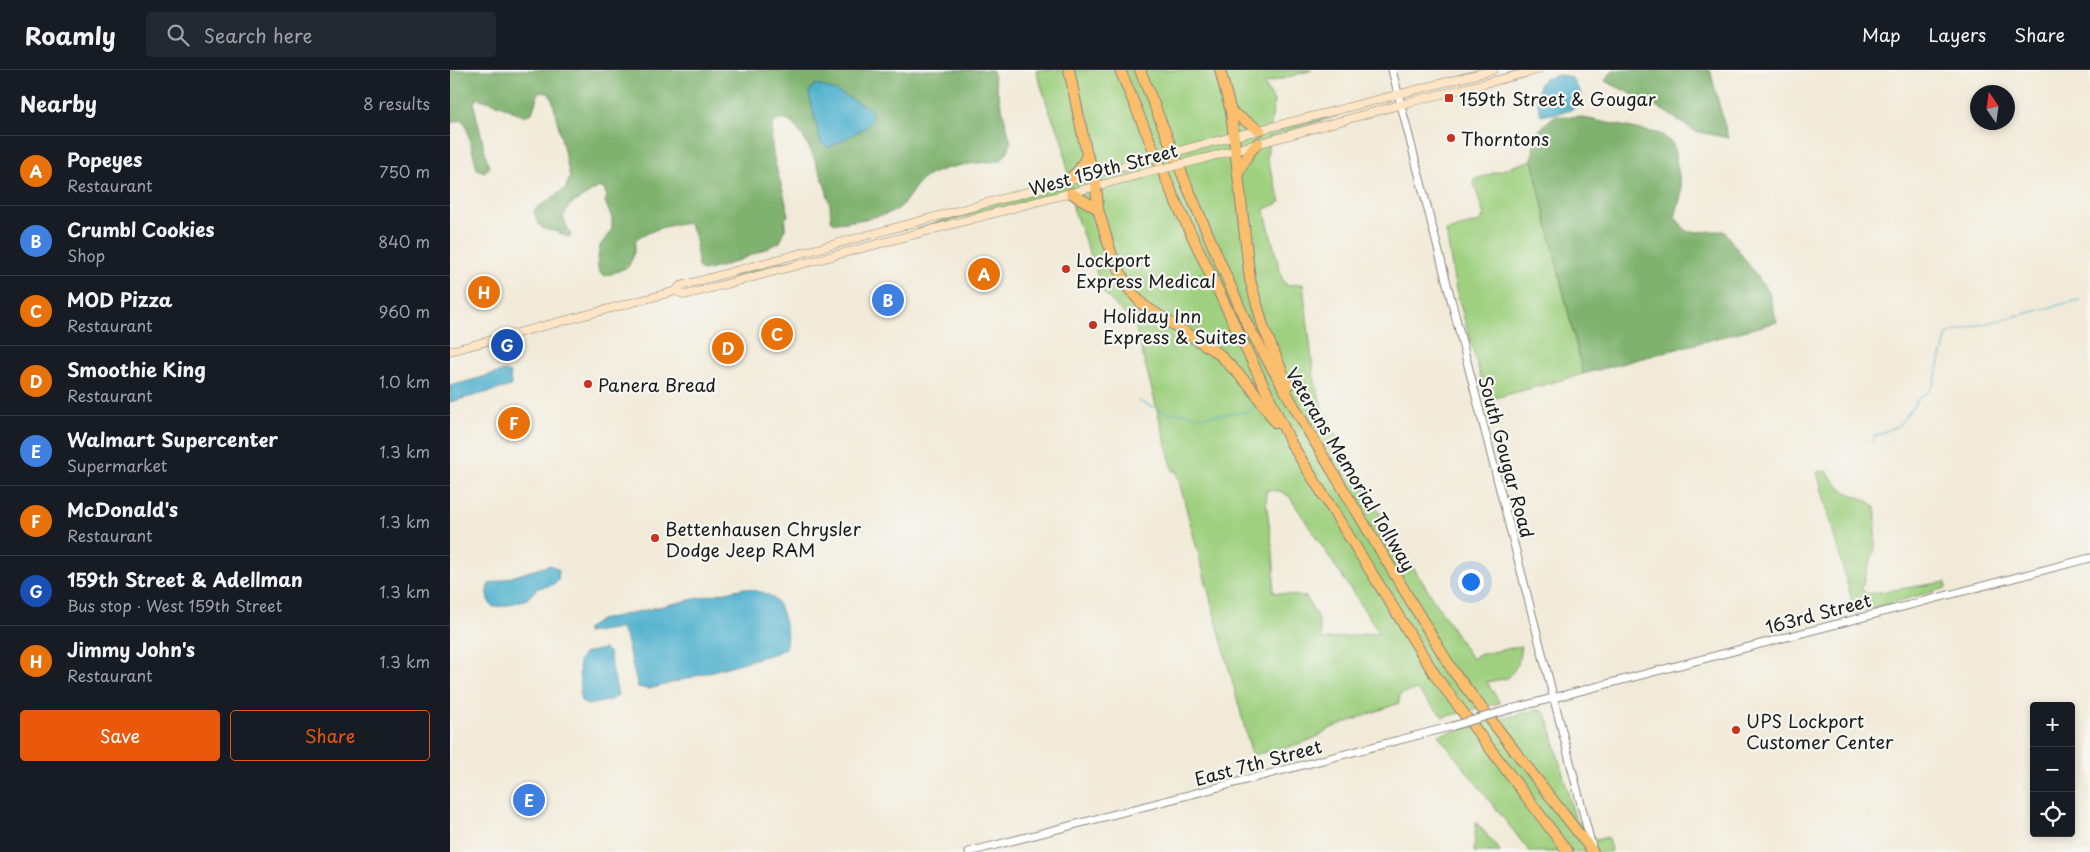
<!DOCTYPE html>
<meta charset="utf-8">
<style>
body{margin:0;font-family:"Playpen Sans",sans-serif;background:#242831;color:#f1f3f6}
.controls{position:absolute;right:15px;bottom:15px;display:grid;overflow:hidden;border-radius:5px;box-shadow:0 2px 8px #0003}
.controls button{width:45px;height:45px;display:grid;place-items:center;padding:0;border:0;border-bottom:1px solid #363941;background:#171b24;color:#f1f3f6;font:25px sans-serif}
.compass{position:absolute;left:1520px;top:15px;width:45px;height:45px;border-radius:50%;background:#171b24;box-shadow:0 2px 8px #0003;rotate:347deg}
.you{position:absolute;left:1020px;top:511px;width:18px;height:18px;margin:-12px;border:4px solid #fff;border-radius:50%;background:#1a73e8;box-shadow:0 0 0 8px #1a73e833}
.badge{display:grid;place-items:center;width:32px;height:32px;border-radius:50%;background:#ea580c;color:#fff;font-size:16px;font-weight:700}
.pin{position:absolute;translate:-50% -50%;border:2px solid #fff;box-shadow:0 1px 5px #0006}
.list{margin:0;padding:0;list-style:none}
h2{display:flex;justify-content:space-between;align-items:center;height:65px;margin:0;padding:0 20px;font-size:21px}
h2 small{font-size:16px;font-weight:400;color:#9ea1a6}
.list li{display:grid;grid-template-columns:32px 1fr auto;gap:15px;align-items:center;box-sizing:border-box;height:70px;padding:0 20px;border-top:1px solid #363941}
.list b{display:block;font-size:19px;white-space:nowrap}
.list p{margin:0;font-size:16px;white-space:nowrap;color:#9ea1a6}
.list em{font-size:16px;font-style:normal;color:#9ea1a6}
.actions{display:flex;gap:10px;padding:15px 20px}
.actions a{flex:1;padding:11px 0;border:1px solid #ea580c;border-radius:5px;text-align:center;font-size:18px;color:#ea580c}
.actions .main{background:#ea580c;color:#fff}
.icon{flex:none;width:28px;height:28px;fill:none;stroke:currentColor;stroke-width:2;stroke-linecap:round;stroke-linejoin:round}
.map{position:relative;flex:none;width:1640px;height:782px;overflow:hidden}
header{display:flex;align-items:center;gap:30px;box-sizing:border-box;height:70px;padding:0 25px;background:#171b24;border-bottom:1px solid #363941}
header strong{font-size:24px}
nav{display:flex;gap:28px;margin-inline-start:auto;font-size:18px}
.search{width:350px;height:45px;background:#242831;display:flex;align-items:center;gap:12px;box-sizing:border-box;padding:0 18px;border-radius:5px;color:#9ea1a6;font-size:19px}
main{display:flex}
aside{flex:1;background:#171b24}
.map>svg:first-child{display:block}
.green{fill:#9fd07f;stroke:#5e764e;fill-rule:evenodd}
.forest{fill:#7fb26e;stroke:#4e6745}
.water{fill:#4eb0cd;stroke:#356674}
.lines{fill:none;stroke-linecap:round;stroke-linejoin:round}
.stream{stroke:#4eb0cd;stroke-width:1}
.tertiary-casing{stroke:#86837a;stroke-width:9}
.secondary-casing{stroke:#86837a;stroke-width:9}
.motorway-casing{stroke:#86837a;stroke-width:12}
.tertiary{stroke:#fff;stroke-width:7}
.secondary{stroke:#fde5c5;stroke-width:8}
.motorway{stroke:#fabe6d;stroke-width:10}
.tertiary-bridge-casing{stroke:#86837a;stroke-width:9;stroke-linecap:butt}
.secondary-bridge-casing{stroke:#86837a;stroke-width:9;stroke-linecap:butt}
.tertiary-bridge{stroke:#fff;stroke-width:7}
.secondary-bridge{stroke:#fde5c5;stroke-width:8}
.poi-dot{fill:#c8321e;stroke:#f6f6f2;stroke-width:2}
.labels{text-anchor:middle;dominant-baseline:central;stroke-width:4.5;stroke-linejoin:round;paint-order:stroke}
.poi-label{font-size:18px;fill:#1c1c1c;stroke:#f6f6f2;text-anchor:start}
.street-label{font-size:18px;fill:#1c1c1c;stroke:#f6f6f2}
</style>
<header>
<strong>Roamly</strong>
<div class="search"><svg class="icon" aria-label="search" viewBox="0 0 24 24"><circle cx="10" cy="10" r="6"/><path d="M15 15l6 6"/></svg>Search here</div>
<nav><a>Map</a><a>Layers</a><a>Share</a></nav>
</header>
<main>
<aside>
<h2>Nearby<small>8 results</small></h2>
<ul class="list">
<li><span class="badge" style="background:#e8710a">A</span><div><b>Popeyes</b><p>Restaurant</p></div><em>750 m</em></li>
<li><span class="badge" style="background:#3f7fe0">B</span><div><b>Crumbl Cookies</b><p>Shop</p></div><em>840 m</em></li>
<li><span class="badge" style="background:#e8710a">C</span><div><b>MOD Pizza</b><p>Restaurant</p></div><em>960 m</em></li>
<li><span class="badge" style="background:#e8710a">D</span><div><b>Smoothie King</b><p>Restaurant</p></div><em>1.0 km</em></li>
<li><span class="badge" style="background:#3f7fe0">E</span><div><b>Walmart Supercenter</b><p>Supermarket</p></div><em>1.3 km</em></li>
<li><span class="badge" style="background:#e8710a">F</span><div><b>McDonald's</b><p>Restaurant</p></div><em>1.3 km</em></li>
<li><span class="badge" style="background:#1a4fb4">G</span><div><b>159th Street &amp; Adellman</b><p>Bus stop · West 159th Street</p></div><em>1.3 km</em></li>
<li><span class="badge" style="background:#e8710a">H</span><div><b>Jimmy John's</b><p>Restaurant</p></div><em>1.3 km</em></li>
</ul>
<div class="actions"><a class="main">Save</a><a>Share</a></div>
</aside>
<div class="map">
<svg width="1640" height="782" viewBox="0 0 1640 782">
<rect width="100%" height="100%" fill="#f6f6f2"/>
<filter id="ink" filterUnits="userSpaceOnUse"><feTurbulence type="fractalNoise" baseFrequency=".02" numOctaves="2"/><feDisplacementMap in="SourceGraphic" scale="10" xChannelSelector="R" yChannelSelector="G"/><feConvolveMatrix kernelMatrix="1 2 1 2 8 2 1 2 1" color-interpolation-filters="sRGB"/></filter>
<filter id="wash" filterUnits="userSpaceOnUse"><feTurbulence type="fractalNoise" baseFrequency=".0096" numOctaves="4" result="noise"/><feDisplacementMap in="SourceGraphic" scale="20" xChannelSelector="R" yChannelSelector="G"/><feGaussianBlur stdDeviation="1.12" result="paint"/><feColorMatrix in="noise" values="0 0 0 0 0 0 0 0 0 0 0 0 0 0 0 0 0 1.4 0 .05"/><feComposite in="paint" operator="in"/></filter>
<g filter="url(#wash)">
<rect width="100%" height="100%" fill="#f1ead8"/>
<!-- green -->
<g class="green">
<path d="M586,0h276l-48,14 10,17 -4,30 68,-16 -69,22 -2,22 14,43 -17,7 18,70 4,6 17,-1 11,93 10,36 31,58 45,76 72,112 6,-4 43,-9 -3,18 -10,14 -21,4 13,21 -57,14 -27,-27 -16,4 -1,9 -68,25c-22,17 -53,21 -79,27l-76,-285 -3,1 -39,-150 -9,-6 -21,-22 -31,-85 -3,-18 -155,40 61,-21 93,-25 -6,-43 -13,-28zM816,420l14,1 9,5 90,136 -57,8 -4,-22 -12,-21 -33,-5c5,-34 -7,-68 -7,-102z"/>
<polygon points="1082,90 1133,304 1037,330 1005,216 996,161 1029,152 1034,146 1023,110"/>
<polygon points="333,192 342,193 276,209 275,206"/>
<path d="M1377,401c6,11 14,19 26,24 9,4 17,5 23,13l-1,40 -14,41 6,5 79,-12v6l-91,25 -38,-141z"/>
<polygon points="1086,640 1092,641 1097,646 1125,748 1146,770 1157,767 1162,782 1080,782 988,665"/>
<polygon points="1026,752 1051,782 1024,782"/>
</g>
<!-- forest -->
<g class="forest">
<path d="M0,0h542l19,73 -4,10 -7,8c-22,2 -60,4 -78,19 -9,7 -14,21 -24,29 -7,6 -52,14 -63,14l-4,-3c-1,-7 0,-13 -2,-19 -3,-17 -28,-86 -48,-81 -6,1 -9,4 -9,10 -3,30 13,57 16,86l-3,3v11l-5,12c-25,11 -51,25 -78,29l-4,-4c-1,-14 -1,-35 -11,-44 -19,2 -35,6 -51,17l-3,17 -5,10 -22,9 -6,-3 -3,-9 3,-18 12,-17v-11l-7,-16 2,-6 -3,-7 -5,-2 -29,18 -7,12 8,19 -4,1c-19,-13 -27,2 -33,-27l31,-21 5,-12 -17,-75 -4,-9 -10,-1 -7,21 -9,3 -23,-11 -23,-7 -3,5 1,7 14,58 -5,4 -7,-3 -11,-44 -4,-5 -12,3z"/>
<polygon points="1163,0 1260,0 1278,68 1245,61 1206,36 1155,11"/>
<polygon points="1104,46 1129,47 1211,64 1223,74 1232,122 1225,147 1237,162 1274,161 1319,222 1327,252 1133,304 1082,90 1085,64"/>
</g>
<!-- water -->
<g class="water">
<path d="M1109,5l12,2 10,16c-1,4 0,8 -3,12 -8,8 -26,9 -37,10l-4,-15 2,-15 5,-6z"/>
<polygon points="365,14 386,21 420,39 423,48 418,56 379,78 371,73 360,29 359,22"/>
<polygon points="55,301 60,303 61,315 58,317 0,332 0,316"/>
<path d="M100,495l9,5 -1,11 -6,4 -14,3 -11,11 -22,7 -12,1c-6,-6 -8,-15 -4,-23z"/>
<path d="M294,518c25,6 33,5 40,32 3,10 4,17 1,28l-9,5 -119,34 -9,2 -10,-2 -13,-51 -5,-8 -33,5v-4l13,-9z"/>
<polygon points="154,579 159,582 168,626 161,630 137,635 131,631 130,626 129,591 135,583"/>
</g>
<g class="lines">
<!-- stream -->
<g class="stream">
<polyline points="688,331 719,343 734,343 749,347 794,342 803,339 806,336"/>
<polyline points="1421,372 1423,367 1449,355 1470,327 1478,322 1484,314 1497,265 1506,261 1629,230"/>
</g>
</g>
</g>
<g filter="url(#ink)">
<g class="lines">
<defs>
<g id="tertiary">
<polyline points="942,0 1142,777"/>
<polyline points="1061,639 1640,488"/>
<polyline points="519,782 1003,656"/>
</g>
<g id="secondary">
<polyline points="747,76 1043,0"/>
<polyline points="752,89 960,32 1088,0"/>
<polyline points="226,221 235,225 692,104"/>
<polyline points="0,281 226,221 230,216 688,92"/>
</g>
<g id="motorway">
<polyline points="619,0 637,85 645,103 648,139 662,186 679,219 693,235 769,284 800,316 826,353"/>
<polyline points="670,0 724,128 841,373 987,608 1118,782"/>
<polyline points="690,0 737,116 797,254 860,364 1003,601 1143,782"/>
<polyline points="770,0 781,42 800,210 814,259 838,315"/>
<polyline points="781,42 810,60"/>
<polyline points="789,101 799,83 808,73"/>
<polyline points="618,110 629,100 637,85"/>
<polyline points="621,123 648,139"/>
</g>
</defs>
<!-- tertiary casing -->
<use href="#tertiary" class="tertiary-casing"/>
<!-- secondary casing -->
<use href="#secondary" class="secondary-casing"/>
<!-- motorway casing -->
<use href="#motorway" class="motorway-casing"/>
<!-- tertiary -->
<use href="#tertiary" class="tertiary"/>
<!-- secondary -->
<use href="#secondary" class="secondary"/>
<!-- motorway -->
<use href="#motorway" class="motorway"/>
<defs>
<polyline id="tertiary-bridge" points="1003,656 1061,639"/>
<g id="secondary-bridge">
<polyline points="688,92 747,76"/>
<polyline points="692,104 752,89"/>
</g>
</defs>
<!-- tertiary-bridge casing -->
<use href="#tertiary-bridge" class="tertiary-bridge-casing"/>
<!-- secondary-bridge casing -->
<use href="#secondary-bridge" class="secondary-bridge-casing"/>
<!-- tertiary-bridge -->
<use href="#tertiary-bridge" class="tertiary-bridge"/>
<!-- secondary-bridge -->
<use href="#secondary-bridge" class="secondary-bridge"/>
</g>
</g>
<!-- markers -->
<g class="poi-dot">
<rect x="994" y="23" width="10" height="10" rx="2.5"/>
<circle cx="1001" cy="68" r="5"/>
<circle cx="616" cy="199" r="5"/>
<circle cx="643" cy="255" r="5"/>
<circle cx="138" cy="314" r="5"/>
<circle cx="205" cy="468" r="5"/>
<circle cx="1286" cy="660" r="5"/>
</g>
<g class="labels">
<!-- poi labels -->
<g class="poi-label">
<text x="1009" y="28">159th Street &amp; Gougar</text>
<text x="1011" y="68">Thorntons</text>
<text x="626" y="189">Lockport<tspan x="626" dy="21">Express Medical</tspan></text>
<text x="653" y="245">Holiday Inn<tspan x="653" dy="21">Express &amp; Suites</tspan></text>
<text x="148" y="314">Panera Bread</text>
<text x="215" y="458">Bettenhausen Chrysler<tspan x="215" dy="21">Dodge Jeep RAM</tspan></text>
<text x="1296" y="650">UPS Lockport<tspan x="1296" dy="21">Customer Center</tspan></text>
</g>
<!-- street labels -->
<g class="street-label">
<text transform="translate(653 99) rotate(-15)">West 159th Street</text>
<text transform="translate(1057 387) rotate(75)">South Gougar Road</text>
<text transform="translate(901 399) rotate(59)">Veterans Memorial Tollway</text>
<text transform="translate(1368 543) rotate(-15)">163rd Street</text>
<text transform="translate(808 692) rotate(-15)">East 7th Street</text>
</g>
</g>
</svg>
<div class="controls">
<button>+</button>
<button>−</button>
<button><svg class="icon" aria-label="locate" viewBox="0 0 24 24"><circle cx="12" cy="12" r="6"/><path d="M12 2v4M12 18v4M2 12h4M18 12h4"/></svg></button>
</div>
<svg class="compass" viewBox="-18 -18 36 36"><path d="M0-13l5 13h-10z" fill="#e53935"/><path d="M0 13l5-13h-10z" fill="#9ea1a6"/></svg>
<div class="you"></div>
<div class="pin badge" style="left:534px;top:204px;background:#e8710a">A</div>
<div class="pin badge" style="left:438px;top:230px;background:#3f7fe0">B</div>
<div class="pin badge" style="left:327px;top:264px;background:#e8710a">C</div>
<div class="pin badge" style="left:278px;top:278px;background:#e8710a">D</div>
<div class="pin badge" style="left:79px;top:730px;background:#3f7fe0">E</div>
<div class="pin badge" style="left:64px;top:353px;background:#e8710a">F</div>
<div class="pin badge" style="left:57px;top:275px;background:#1a4fb4">G</div>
<div class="pin badge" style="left:34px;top:222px;background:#e8710a">H</div>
</div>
</main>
